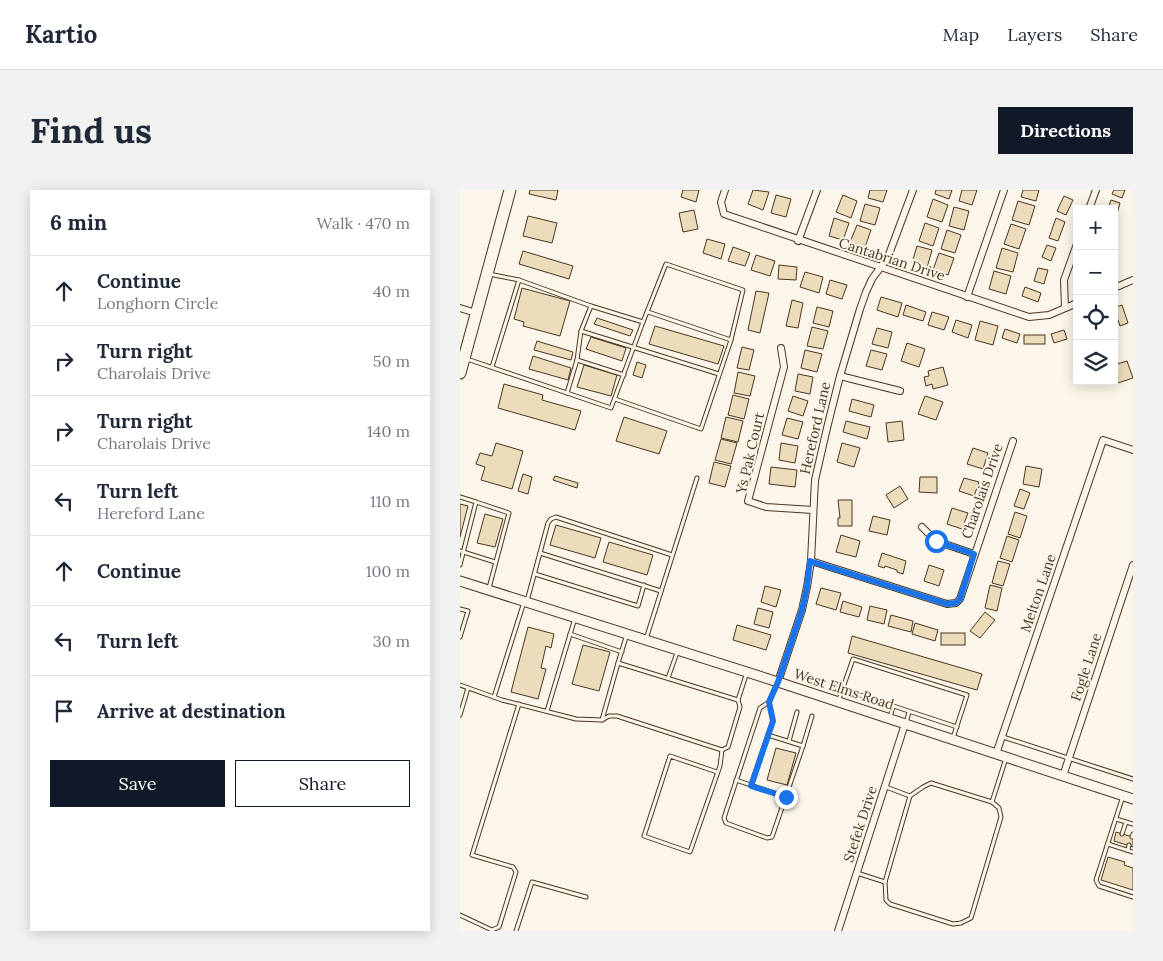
<!DOCTYPE html>
<meta charset="utf-8">
<style>
body{margin:0;font-family:Lora,serif;background:#f2f2f3;color:#1f2937}
.controls{position:absolute;right:15px;top:15px;display:grid;overflow:hidden;border-radius:0px;box-shadow:0 2px 12px #0003}
.controls button{width:45px;height:45px;display:grid;place-items:center;padding:0;border:0;border-bottom:1px solid #e0e1e3;background:#fff;color:#1f2937;font:25px sans-serif}
.stop{position:absolute;width:15px;height:15px;margin:-11px;border:4px solid #1a73e8;border-radius:50%;background:#fff}
.stop.end{background:#1a73e8;border-color:#fff;box-shadow:0 1px 5px #0008}
.list{margin:0;padding:0;list-style:none}
h2{display:flex;justify-content:space-between;align-items:center;height:65px;margin:0;padding:0 20px;font-size:21px}
h2 small{font-size:16px;font-weight:400;color:#747a83}
.list li{display:grid;grid-template-columns:32px 1fr auto;gap:15px;align-items:center;box-sizing:border-box;height:70px;padding:0 20px;border-top:1px solid #e0e1e3}
.list b{display:block;font-size:19px;white-space:nowrap}
.list p{margin:0;font-size:16px;white-space:nowrap;color:#747a83}
.list em{font-size:16px;font-style:normal;color:#747a83}
.actions{display:flex;gap:10px;padding:15px 20px}
.actions a{flex:1;padding:11px 0;border:1px solid #111827;border-radius:0px;text-align:center;font-size:18px;color:#111827}
.actions .main{background:#111827;color:#fff}
.icon{flex:none;width:28px;height:28px;fill:none;stroke:currentColor;stroke-width:2;stroke-linecap:round;stroke-linejoin:round}
.map{position:relative;flex:none;width:673px;height:741px;overflow:hidden;border-radius:0px}
header{display:flex;align-items:center;gap:30px;box-sizing:border-box;height:70px;padding:0 25px;background:#fff;border-bottom:1px solid #e0e1e3}
header strong{font-size:24px}
nav{display:flex;gap:28px;margin-inline-start:auto;font-size:18px}
.intro{display:flex;align-items:center;justify-content:space-between;box-sizing:border-box;height:120px;padding:0 30px}
h1{margin:0;font-size:35px}
.button{padding:12px 22px;border-radius:0px;background:#111827;color:#fff;font-size:18px;font-weight:700}
main{display:flex;gap:30px;padding:0 30px}
aside{flex:1;background:#fff;border-radius:0px;box-shadow:0 2px 12px #0003}
.map>svg:first-child{display:block}
.building{fill:#ecdcbc;stroke:#4a3520}
.lines{fill:none;stroke-linecap:round;stroke-linejoin:round}
.service-casing{stroke:#4a3520;stroke-width:5}
.minor-casing{stroke:#4a3520;stroke-width:8}
.secondary-casing{stroke:#4a3520;stroke-width:11}
.trunk-casing{stroke:#4a3520;stroke-width:13}
.service{stroke:#fbf6e9;stroke-width:3}
.minor{stroke:#fbf6e9;stroke-width:6}
.secondary{stroke:#fbf6e9;stroke-width:9}
.trunk{stroke:#fbf6e9;stroke-width:11}
.route{stroke:#1a73e8;stroke-width:6}
.labels{text-anchor:middle;dominant-baseline:central;stroke-width:4;stroke-linejoin:round;paint-order:stroke}
.street-label{font-size:14px;fill:#4a3520;stroke:#fbf6e9}
</style>
<header>
<strong>Kartio</strong>
<nav><a>Map</a><a>Layers</a><a>Share</a></nav>
</header>
<div class="intro"><h1>Find us</h1><a class="button">Directions</a></div>
<main>
<aside>
<h2>6 min<small>Walk · 470 m</small></h2>
<ul class="list">
<li><svg class="icon" aria-label="ahead" viewBox="0 0 24 24"><path d="M12 20V5M6 11l6-6 6 6"/></svg><div><b>Continue</b><p>Longhorn Circle</p></div><em>40 m</em></li>
<li><svg class="icon" aria-label="right" viewBox="0 0 24 24"><path d="M7 20v-9h11M14 6l5 5-5 5"/></svg><div><b>Turn right</b><p>Charolais Drive</p></div><em>50 m</em></li>
<li><svg class="icon" aria-label="right" viewBox="0 0 24 24"><path d="M7 20v-9h11M14 6l5 5-5 5"/></svg><div><b>Turn right</b><p>Charolais Drive</p></div><em>140 m</em></li>
<li><svg class="icon" aria-label="left" viewBox="0 0 24 24"><path d="M17 20v-9H6M10 6l-5 5 5 5"/></svg><div><b>Turn left</b><p>Hereford Lane</p></div><em>110 m</em></li>
<li><svg class="icon" aria-label="ahead" viewBox="0 0 24 24"><path d="M12 20V5M6 11l6-6 6 6"/></svg><div><b>Continue</b></div><em>100 m</em></li>
<li><svg class="icon" aria-label="left" viewBox="0 0 24 24"><path d="M17 20v-9H6M10 6l-5 5 5 5"/></svg><div><b>Turn left</b></div><em>30 m</em></li>
<li><svg class="icon" aria-label="arrive" viewBox="0 0 24 24"><path d="M6 21V4h12l-3 4 3 4H6"/></svg><div><b>Arrive at destination</b></div></li>
</ul>
<div class="actions"><a class="main">Save</a><a>Share</a></div>
</aside>
<div class="map">
<svg width="673" height="741" viewBox="0 0 673 741">
<rect width="100%" height="100%" fill="#fbf6e9"/>
<!-- building -->
<g class="building">
<polygon points="70,0 98,0 96,10 69,4"/>
<polygon points="223,0 239,0 236,12 221,7"/>
<polygon points="293,0 309,2 303,20 288,14"/>
<polygon points="410,0 427,0 423,12 408,8"/>
<polygon points="476,0 492,0 489,9 475,4"/>
<polygon points="502,0 517,0 512,15 499,11"/>
<polygon points="563,0 579,0 576,11 561,7"/>
<polygon points="654,0 665,0 662,8 652,4"/>
<polygon points="316,5 331,9 326,27 311,23"/>
<polygon points="383,5 397,11 391,28 376,22"/>
<polygon points="604,6 613,10 606,25 597,21"/>
<polygon points="473,9 488,15 482,32 467,27"/>
<polygon points="651,10 660,13 656,27 654,27 654,19 648,19"/>
<polygon points="558,11 575,16 569,35 552,30"/>
<polygon points="405,14 420,18 415,35 400,31"/>
<polygon points="494,17 509,21 504,40 489,36"/>
<polygon points="234,20 238,39 223,42 219,23"/>
<polygon points="68,26 97,33 92,53 63,46"/>
<polygon points="374,28 389,33 383,50 369,46"/>
<polygon points="596,28 605,32 598,51 589,48"/>
<polygon points="465,33 479,38 473,56 459,51"/>
<polygon points="551,34 566,39 559,59 544,54"/>
<polygon points="397,35 411,40 405,57 390,52"/>
<polygon points="487,40 501,45 495,63 481,59"/>
<polygon points="247,49 265,54 261,69 243,63"/>
<polygon points="587,55 596,58 591,71 582,67"/>
<polygon points="457,56 472,60 467,78 452,73"/>
<polygon points="273,57 290,63 285,76 268,71"/>
<polygon points="542,58 558,63 553,82 536,78"/>
<polygon points="63,61 113,76 109,89 59,74"/>
<polygon points="479,63 494,68 488,85 473,80"/>
<polygon points="296,65 315,71 310,86 291,80"/>
<polygon points="319,75 337,77 336,90 318,89"/>
<polygon points="578,78 588,80 584,94 574,91"/>
<polygon points="534,81 551,86 546,104 529,99"/>
<polygon points="345,82 363,87 359,103 340,97"/>
<polygon points="370,90 387,95 382,109 366,104"/>
<polygon points="565,97 581,103 578,112 562,106"/>
<polygon points="62,98 110,111 100,146 63,136 64,132 54,129"/>
<polygon points="296,101 309,103 300,143 288,140"/>
<polygon points="421,107 442,113 438,127 417,120"/>
<polygon points="332,110 343,113 338,138 326,136"/>
<polygon points="446,115 466,122 463,131 443,125"/>
<polygon points="662,115 668,133 660,136 654,118"/>
<polygon points="357,117 373,121 369,137 353,133"/>
<polygon points="472,122 489,127 484,140 468,135"/>
<polygon points="137,128 173,140 170,146 134,134"/>
<polygon points="496,130 512,135 508,148 492,142"/>
<polygon points="520,131 538,136 533,155 515,150"/>
<polygon points="195,136 264,156 258,174 189,154"/>
<polygon points="352,137 368,141 363,159 347,156"/>
<polygon points="417,138 432,142 428,158 412,154"/>
<polygon points="545,139 560,144 557,153 542,148"/>
<polygon points="604,140 607,149 594,153 591,144"/>
<rect x="564" y="145" width="21" height="9"/>
<polygon points="131,147 166,158 162,171 126,159"/>
<polygon points="77,151 113,162 111,170 74,160"/>
<polygon points="447,153 465,159 459,177 441,171"/>
<polygon points="282,157 294,160 289,180 277,178"/>
<polygon points="345,160 362,164 357,182 341,178"/>
<polygon points="411,160 427,164 422,180 406,176"/>
<polygon points="73,166 111,178 108,190 69,179"/>
<polygon points="667,171 673,188 655,194 654,175"/>
<polygon points="177,172 186,175 182,188 173,185"/>
<polygon points="124,175 157,185 151,206 117,197"/>
<polygon points="483,177 488,195 473,199 472,194 466,196 464,187 469,186 468,181"/>
<polygon points="278,182 295,186 290,206 274,203"/>
<polygon points="338,184 353,187 350,204 335,201"/>
<polygon points="44,194 83,205 82,210 121,221 115,240 38,218"/>
<polygon points="273,205 289,209 284,229 268,225"/>
<polygon points="333,206 348,211 343,226 328,221"/>
<polygon points="465,206 483,212 476,230 458,224"/>
<polygon points="392,209 414,215 411,227 389,221"/>
<polygon points="164,227 207,241 199,264 156,251"/>
<polygon points="266,227 283,231 278,252 261,248"/>
<polygon points="327,228 343,232 338,249 322,245"/>
<polygon points="386,231 410,237 407,249 383,242"/>
<polygon points="442,231 444,250 428,252 426,233"/>
<polygon points="261,249 277,253 271,274 255,270"/>
<polygon points="36,253 63,261 52,299 21,290 25,277 16,274 20,263 32,266"/>
<polygon points="321,253 338,256 335,273 319,270"/>
<polygon points="382,253 400,258 394,277 377,272"/>
<polygon points="513,258 528,263 523,279 507,274"/>
<polygon points="254,272 271,276 265,297 249,293"/>
<polygon points="566,276 582,279 579,297 563,294"/>
<polygon points="311,277 337,280 335,297 309,294"/>
<polygon points="63,284 72,287 68,304 58,301"/>
<polygon points="95,286 118,293 117,298 93,290"/>
<polygon points="460,287 477,287 477,303 459,302"/>
<polygon points="504,288 519,292 514,306 499,301"/>
<polygon points="440,296 448,309 434,318 426,305"/>
<polygon points="560,299 570,303 564,319 554,316"/>
<polygon points="378,310 392,310 392,336 378,336 378,328 380,328"/>
<polygon points="0,314 8,316 0,347"/>
<polygon points="492,318 508,323 502,339 487,334"/>
<polygon points="555,322 567,326 560,348 548,344"/>
<polygon points="25,324 43,329 35,357 17,353"/>
<polygon points="413,326 430,330 427,345 409,341"/>
<polygon points="96,335 141,348 135,368 90,355"/>
<polygon points="381,345 400,351 396,367 376,362"/>
<polygon points="547,346 559,350 552,372 540,368"/>
<polygon points="149,352 193,365 187,385 143,372"/>
<polygon points="422,363 446,371 443,384 437,382 437,380 425,376 424,378 418,376"/>
<polygon points="538,371 550,374 543,396 532,393"/>
<polygon points="469,375 484,380 479,396 464,391"/>
<polygon points="530,395 542,398 537,421 525,418"/>
<polygon points="305,396 321,400 316,417 301,412"/>
<polygon points="361,398 381,403 376,420 356,414"/>
<polygon points="383,411 402,417 399,427 380,422"/>
<polygon points="410,416 427,420 424,434 407,430"/>
<polygon points="298,418 313,422 309,438 294,434"/>
<polygon points="525,422 535,430 520,448 510,441"/>
<polygon points="431,425 453,431 451,442 428,436"/>
<polygon points="455,433 478,440 475,451 452,444"/>
<polygon points="277,435 311,445 306,460 273,450"/>
<polygon points="68,437 94,444 91,458 86,456 81,478 86,479 78,509 51,502"/>
<rect x="481" y="443" width="24" height="12"/>
<polygon points="392,446 522,484 517,500 388,463"/>
<polygon points="123,455 150,462 139,501 112,494"/>
<polygon points="316,558 336,563 327,595 307,590"/>
<polygon points="656,642 673,647 673,657 654,651"/>
<polygon points="648,667 665,672 664,675 673,678 673,700 641,690"/>
</g>
<g class="lines">
<defs>
<g id="service">
<polyline points="183,132 206,74 283,100 271,150 188,122"/>
<polyline points="121,141 259,184"/>
<polyline points="7,169 151,218 183,132 131,116 59,90 29,84"/>
<polyline points="117,170 164,185"/>
<polyline points="32,177 59,90"/>
<polyline points="107,203 117,170 121,141 131,116"/>
<polyline points="155,209 241,239 271,150"/>
<polyline points="0,307 16,312 0,375"/>
<polyline points="16,312 49,323 29,398"/>
<polyline points="0,361 35,372"/>
<polyline points="80,363 201,401"/>
<polyline points="75,384 178,416 184,395"/>
<polyline points="67,411 88,333 91,329 96,327 212,365"/>
<polyline points="0,419 8,421 0,447"/>
<polyline points="110,444 162,462"/>
<polyline points="186,449 237,288"/>
<polyline points="158,473 167,444"/>
<polyline points="208,488 218,460"/>
<polyline points="0,495 42,510 116,529 142,530 149,526 157,526 262,560 268,557 280,517 278,510 287,482"/>
<polyline points="382,499 497,537"/>
<polyline points="34,507 64,412"/>
<polyline points="309,512 313,531 308,545 343,556 312,647 307,648 266,633 264,628 300,518 309,512 317,493"/>
<polyline points="378,512 393,469 507,505 493,548"/>
<polyline points="87,521 115,428"/>
<polyline points="0,525 8,498"/>
<polyline points="430,528 433,516"/>
<polyline points="142,530 158,473 278,510"/>
<polyline points="446,533 449,522"/>
<polyline points="543,547 673,589"/>
<polyline points="329,551 337,522"/>
<polyline points="343,556 352,526"/>
<polyline points="257,582 210,566 184,646 230,662 260,576 262,560"/>
<polyline points="276,590 326,607"/>
<polyline points="291,595 308,545"/>
<polyline points="450,606 463,597 471,593 532,612"/>
<polyline points="663,606 636,690 639,696 673,707"/>
<polyline points="656,629 673,634"/>
<polyline points="662,644 666,632"/>
<polyline points="672,647 673,644"/>
<polyline points="648,654 673,662"/>
<polyline points="668,660 669,655"/>
<polyline points="397,683 425,692 426,710 430,714 493,734 501,733 511,728 541,627 539,618 532,612 546,568"/>
<polyline points="425,692 450,606 426,597"/>
<polyline points="0,725 32,740 39,737 56,682 53,677 12,665 59,514"/>
<polyline points="56,741 72,692 126,707"/>
</g>
<g id="minor">
<polyline points="265,0 261,12 264,24 569,127 589,125 617,113"/>
<polyline points="629,19 636,0"/>
<polyline points="338,51 357,0"/>
<polyline points="654,98 673,90"/>
<polyline points="507,107 544,0"/>
<polyline points="0,118 16,123"/>
<polyline points="605,118 604,90 617,54"/>
<polyline points="321,158 324,177 288,311 306,317 353,320"/>
<polyline points="380,186 440,201"/>
<polyline points="462,337 476,351 514,364"/>
<polyline points="351,371 487,414 496,413 500,409 553,251"/>
<polyline points="318,492 342,420 347,397 351,371 355,290 367,238 380,186 400,119 406,102 412,89 428,67 453,0"/>
<polyline points="536,564 643,250 673,260"/>
<polyline points="603,586 673,375"/>
<polyline points="378,741 445,534"/>
</g>
<polyline id="secondary" points="0,391 318,492 673,609"/>
<polyline id="trunk" points="0,183 50,0"/>
</defs>
<!-- service casing -->
<use href="#service" class="service-casing"/>
<!-- minor casing -->
<use href="#minor" class="minor-casing"/>
<!-- secondary casing -->
<use href="#secondary" class="secondary-casing"/>
<!-- trunk casing -->
<use href="#trunk" class="trunk-casing"/>
<!-- service -->
<use href="#service" class="service"/>
<!-- minor -->
<use href="#minor" class="minor"/>
<!-- secondary -->
<use href="#secondary" class="secondary"/>
<!-- trunk -->
<use href="#trunk" class="trunk"/>
</g>
<g class="lines">
<!-- route -->
<polyline class="route" points="326,607 291,596 313,531 309,512 318,492 342,420 347,397 350,371 487,414 496,413 500,409 514,364 476,351"/>
</g>
<g class="labels">
<!-- street labels -->
<g class="street-label">
<text transform="translate(432 69) rotate(18)">Cantabrian Drive</text>
<text transform="translate(355 238) rotate(-77)">Hereford Lane</text>
<text transform="translate(290 263) rotate(-77)">Ys Pak Court</text>
<text transform="translate(522 301) rotate(-71)">Charolais Drive</text>
<text transform="translate(578 403) rotate(-71)">Melton Lane</text>
<text transform="translate(626 477) rotate(-72)">Fogle Lane</text>
<text transform="translate(384 499) rotate(18)">West Elms Road</text>
<text transform="translate(400 634) rotate(-72)">Stefek Drive</text>
</g>
</g>
</svg>
<div class="controls">
<button>+</button>
<button>−</button>
<button><svg class="icon" aria-label="locate" viewBox="0 0 24 24"><circle cx="12" cy="12" r="6"/><path d="M12 2v4M12 18v4M2 12h4M18 12h4"/></svg></button>
<button><svg class="icon" aria-label="layers" viewBox="0 0 24 24"><path d="M12 4l9 5-9 5-9-5zM3 14l9 5 9-5"/></svg></button>
</div>
<div class="stop" style="left:476px;top:351px"></div>
<div class="stop end" style="left:326px;top:607px"></div>
</div>
</main>
